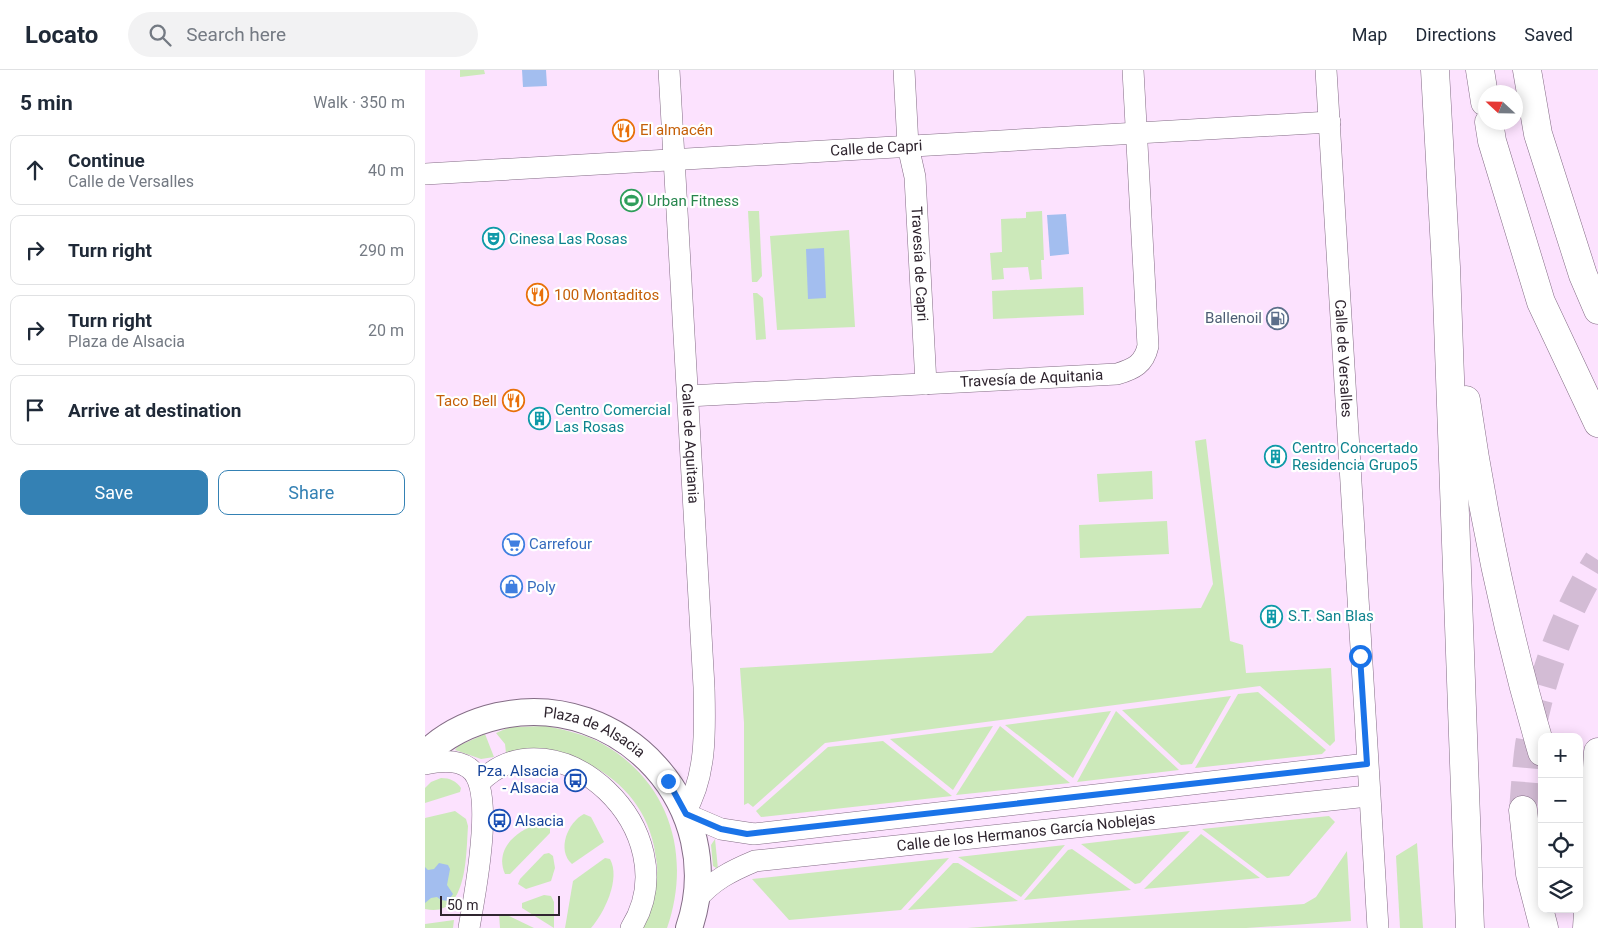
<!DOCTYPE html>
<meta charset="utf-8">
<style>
body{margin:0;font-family:Roboto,sans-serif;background:#f2f2f3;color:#1f2937}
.controls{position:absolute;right:15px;bottom:15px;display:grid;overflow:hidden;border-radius:10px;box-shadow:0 2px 12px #0003}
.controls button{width:45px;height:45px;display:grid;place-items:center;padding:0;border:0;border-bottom:1px solid #e0e1e3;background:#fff;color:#1f2937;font:25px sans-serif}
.compass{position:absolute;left:1053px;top:15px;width:45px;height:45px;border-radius:50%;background:#fff;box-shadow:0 2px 12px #0003;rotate:292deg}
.scale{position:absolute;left:15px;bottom:12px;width:120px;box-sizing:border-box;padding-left:5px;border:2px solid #2f252f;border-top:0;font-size:14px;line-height:18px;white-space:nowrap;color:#2f252f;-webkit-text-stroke:4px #fff;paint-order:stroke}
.stop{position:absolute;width:15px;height:15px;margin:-11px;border:4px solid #1a73e8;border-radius:50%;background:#fff}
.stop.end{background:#1a73e8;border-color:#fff;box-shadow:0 1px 5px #0008}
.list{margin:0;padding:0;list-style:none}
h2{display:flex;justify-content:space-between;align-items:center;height:65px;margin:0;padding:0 20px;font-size:21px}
h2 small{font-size:16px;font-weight:400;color:#747a83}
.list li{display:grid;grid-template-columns:32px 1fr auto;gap:15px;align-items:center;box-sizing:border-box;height:70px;margin:0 10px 10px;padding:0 10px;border:1px solid #e0e1e3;border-radius:10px}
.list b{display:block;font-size:19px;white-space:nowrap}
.list p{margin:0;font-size:16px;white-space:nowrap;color:#747a83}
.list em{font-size:16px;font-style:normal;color:#747a83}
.actions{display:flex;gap:10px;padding:15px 20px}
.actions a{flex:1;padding:11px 0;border:1px solid #3481b4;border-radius:10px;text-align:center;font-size:18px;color:#3481b4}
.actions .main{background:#3481b4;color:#fff}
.icon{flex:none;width:28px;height:28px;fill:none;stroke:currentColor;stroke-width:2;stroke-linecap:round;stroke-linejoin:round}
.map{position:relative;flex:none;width:1173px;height:858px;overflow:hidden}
header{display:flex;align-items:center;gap:30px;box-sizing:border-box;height:70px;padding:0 25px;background:#fff;border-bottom:1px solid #e0e1e3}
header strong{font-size:24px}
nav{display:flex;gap:28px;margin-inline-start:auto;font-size:18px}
.search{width:350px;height:45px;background:#f2f2f3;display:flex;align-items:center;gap:12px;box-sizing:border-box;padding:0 18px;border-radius:28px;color:#747a83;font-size:19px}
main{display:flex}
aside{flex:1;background:#fff}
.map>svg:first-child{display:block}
.green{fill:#cce9ba}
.water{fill:#a3beef}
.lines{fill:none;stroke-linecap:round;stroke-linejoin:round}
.highway-tunnel{stroke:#d3bcd5;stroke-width:28;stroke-dasharray:28 14;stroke-linecap:butt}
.minor-casing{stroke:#836c85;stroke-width:22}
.major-casing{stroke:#836c85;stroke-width:28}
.highway-casing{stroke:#836c85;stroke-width:29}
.minor{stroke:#fff;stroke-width:21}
.major{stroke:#fff;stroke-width:26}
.highway{stroke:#fff;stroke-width:28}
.route{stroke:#1a73e8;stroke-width:6}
.labels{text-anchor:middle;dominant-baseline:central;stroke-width:4.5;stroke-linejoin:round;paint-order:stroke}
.food-label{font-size:15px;fill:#c56008;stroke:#fff;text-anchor:start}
.street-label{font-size:15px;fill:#2f252f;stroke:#fff}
.leisure-label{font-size:15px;fill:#27864d;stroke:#fff;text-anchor:start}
.culture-label{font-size:15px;fill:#0d838f;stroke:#fff;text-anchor:start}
.service-label{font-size:15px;fill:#4e5e75;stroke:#fff;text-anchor:end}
.shop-label{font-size:15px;fill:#366cbe;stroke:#fff;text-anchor:start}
.transit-label{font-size:15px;fill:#164399;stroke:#fff;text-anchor:end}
</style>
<header>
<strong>Locato</strong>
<div class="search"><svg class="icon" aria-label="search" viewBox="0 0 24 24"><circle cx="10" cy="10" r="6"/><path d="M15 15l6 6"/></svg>Search here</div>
<nav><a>Map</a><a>Directions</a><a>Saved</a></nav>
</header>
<main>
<aside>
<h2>5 min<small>Walk · 350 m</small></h2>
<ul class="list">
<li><svg class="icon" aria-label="ahead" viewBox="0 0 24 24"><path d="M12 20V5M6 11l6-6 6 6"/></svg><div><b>Continue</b><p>Calle de Versalles</p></div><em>40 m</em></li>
<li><svg class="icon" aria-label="right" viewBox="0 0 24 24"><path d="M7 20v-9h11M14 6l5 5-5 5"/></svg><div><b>Turn right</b></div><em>290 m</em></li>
<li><svg class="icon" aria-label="right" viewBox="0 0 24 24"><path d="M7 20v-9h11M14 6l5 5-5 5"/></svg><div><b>Turn right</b><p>Plaza de Alsacia</p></div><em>20 m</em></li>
<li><svg class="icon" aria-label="arrive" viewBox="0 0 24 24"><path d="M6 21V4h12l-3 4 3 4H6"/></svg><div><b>Arrive at destination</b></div></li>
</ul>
<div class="actions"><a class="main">Save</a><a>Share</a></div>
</aside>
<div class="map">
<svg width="1173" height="858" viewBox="0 0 1173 858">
<rect width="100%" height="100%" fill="#fce2fe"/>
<!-- green -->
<g class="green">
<polygon points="35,0 59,0 60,4 35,7"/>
<polygon points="323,141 334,141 337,206 332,212 327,212"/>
<polygon points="617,141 619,190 616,190 617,209 605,210 603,197 578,198 579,209 567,210 565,183 577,182 576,149 601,148 601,142"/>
<polygon points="424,160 430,257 352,260 345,166"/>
<polygon points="658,217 659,245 568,249 567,221"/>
<polygon points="328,223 332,223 338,228 341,269 331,270"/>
<polygon points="781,369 805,571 818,575 821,603 906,598 910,671 905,676 835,616 400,673 328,737 323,733 319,735 319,653 315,598 567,583 602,546 776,538 788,514 770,371"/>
<polygon points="727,401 728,429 674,432 672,404"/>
<polygon points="742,451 744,484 655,488 654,455"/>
<polygon points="833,622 901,680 897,684 770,698 813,624"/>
<polygon points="806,626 767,694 756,695 697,640"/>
<polygon points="686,641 648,708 580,655"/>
<polygon points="691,641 754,700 652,712"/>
<path d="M121,656c19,4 38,8 55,17 69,38 91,113 66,185h-24c8,-17 13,-36 14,-55 1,-9 -2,-18 -3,-27 -14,-67 -83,-105 -148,-93l-1,-9 -9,-11 14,-6z"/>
<polygon points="568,656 528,720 465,669"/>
<polygon points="575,656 645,713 531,725"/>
<polygon points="60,664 69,687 56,689 30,680 33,676"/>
<polygon points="458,671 527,726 336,747 331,741 403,677"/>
<path d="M16,708c9,0 15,3 20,10l-1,4 -35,11v-15l6,-6z"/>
<path d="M30,741l11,8 2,7c-2,28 0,93 -43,83v-91z"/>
<path d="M159,744l7,3 13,25 -32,22c-16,-14 -4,-42 12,-50z"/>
<polygon points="904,746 910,752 864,806 842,808 777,759"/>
<path d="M113,754l12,1v8l-40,41h-5c-11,-25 12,-44 33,-50z"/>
<polygon points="765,761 715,813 710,814 656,774"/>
<polygon points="776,764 835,808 719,819"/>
<polygon points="290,769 293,799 288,796 286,775"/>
<polygon points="992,773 998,858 975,858 971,786"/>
<polygon points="640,775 596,827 533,787"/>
<polygon points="647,779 706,820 599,830 643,780"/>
<polygon points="922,781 926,851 821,858 542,858 879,834 891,827"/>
<polygon points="124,783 128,786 130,798 126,811 101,819 93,814 95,809 119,784"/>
<path d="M180,788l5,1c11,20 -6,54 -19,69h-26l8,-47z"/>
<polygon points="524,788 476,840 364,850 327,809"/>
<polygon points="528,793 533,793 593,831 483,840"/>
<polygon points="119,825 126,826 129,832 129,858 97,838 97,833"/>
<polygon points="74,844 80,844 109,858 75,858"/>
<polygon points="29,850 28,858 0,858 0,854"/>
</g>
<!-- water -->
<g class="water">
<polygon points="97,0 121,0 122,16 98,17"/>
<polygon points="641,144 644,184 625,186 622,145"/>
<polygon points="399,178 401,228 383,229 381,179"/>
<polygon points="14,793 23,795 25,799 22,815 28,824 23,831 16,830 12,827 6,828 0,833 0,797 3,800 9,799"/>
</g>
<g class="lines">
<!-- highway-tunnel -->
<path class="highway-tunnel" d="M1098,740c2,-22 3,-44 6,-65 11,-64 34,-130 69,-185"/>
<defs>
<g id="minor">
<path id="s1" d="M244,0l35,617c1,41 3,89 -19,125"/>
<path id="s2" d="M479,0l4,76 7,31 11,207"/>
<path id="s3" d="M901,0l52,858"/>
<path id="s4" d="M0,104l905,-52"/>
<path id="s5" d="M263,326l429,-22c17,-5 27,-10 31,-28l-15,-276"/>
<path d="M0,694c14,-3 32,-5 44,4 28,20 5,129 0,160"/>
<path d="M55,712c76,-76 211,50 151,146"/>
<polyline points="261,744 296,759 329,764 942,694"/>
<path id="s6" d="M271,830c17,-20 35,-29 59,-39l613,-65"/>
</g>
<g id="major">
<path id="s7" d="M0,684c20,-19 47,-32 73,-38 124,-27 232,92 191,212"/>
</g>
<g id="highway">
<polyline points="1010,0 1021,197 1045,858"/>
<polyline points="1055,0 1060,32"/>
<polyline points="1102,0 1113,64 1158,205 1173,240"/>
<polyline points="1064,52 1067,71 1116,232 1173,353"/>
<path d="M1041,330c17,118 42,237 76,352"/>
<polyline points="1098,740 1105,804 1119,858"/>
<polyline points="1162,858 1173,682"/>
</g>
</defs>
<!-- minor casing -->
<use href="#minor" class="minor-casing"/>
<!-- major casing -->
<use href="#major" class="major-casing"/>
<!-- highway casing -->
<use href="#highway" class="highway-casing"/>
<!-- minor -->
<use href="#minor" class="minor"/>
<!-- major -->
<use href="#major" class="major"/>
<!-- highway -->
<use href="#highway" class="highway"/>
</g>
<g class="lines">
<!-- route -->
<polyline class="route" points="243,711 261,744 296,759 322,764 942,694 935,586"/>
</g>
<!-- icons -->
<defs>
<symbol id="restaurant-ring" viewBox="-11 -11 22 22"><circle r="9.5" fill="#fff" stroke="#e8710a" stroke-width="1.5"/><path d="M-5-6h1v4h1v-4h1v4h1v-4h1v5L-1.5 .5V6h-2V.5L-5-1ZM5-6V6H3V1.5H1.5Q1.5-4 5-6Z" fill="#e8710a"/></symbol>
<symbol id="stadium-ring" viewBox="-11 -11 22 22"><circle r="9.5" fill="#fff" stroke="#2e9e5b" stroke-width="1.5"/><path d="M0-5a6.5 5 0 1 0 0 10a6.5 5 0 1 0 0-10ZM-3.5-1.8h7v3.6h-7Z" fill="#2e9e5b"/></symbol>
<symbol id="theatre-ring" viewBox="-11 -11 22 22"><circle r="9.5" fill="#fff" stroke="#0f9aa8" stroke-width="1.5"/><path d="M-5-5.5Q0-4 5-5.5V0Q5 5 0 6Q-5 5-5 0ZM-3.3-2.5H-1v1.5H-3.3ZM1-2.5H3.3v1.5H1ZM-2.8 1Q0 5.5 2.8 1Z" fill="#0f9aa8"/></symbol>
<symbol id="fuel-ring" viewBox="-11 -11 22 22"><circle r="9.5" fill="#fff" stroke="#5c6f8a" stroke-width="1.5"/><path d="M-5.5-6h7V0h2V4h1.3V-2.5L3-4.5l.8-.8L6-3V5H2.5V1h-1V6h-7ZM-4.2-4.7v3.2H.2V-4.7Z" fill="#5c6f8a"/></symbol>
<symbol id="building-ring" viewBox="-11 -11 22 22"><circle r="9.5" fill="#fff" stroke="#0f9aa8" stroke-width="1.5"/><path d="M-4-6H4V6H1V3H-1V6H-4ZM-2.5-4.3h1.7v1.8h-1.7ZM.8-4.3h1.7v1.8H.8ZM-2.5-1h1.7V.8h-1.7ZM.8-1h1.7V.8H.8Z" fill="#0f9aa8"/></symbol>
<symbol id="supermarket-ring" viewBox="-11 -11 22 22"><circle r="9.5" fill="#fff" stroke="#3f7fe0" stroke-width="1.5"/><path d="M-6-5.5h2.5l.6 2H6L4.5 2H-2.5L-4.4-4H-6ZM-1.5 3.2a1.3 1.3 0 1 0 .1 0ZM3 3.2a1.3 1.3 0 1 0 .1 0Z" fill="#3f7fe0"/></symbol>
<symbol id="shop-ring" viewBox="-11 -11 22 22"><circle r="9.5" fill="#fff" stroke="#3f7fe0" stroke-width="1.5"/><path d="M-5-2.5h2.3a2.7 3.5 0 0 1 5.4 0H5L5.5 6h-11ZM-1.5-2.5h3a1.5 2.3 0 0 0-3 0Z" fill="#3f7fe0"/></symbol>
<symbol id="bus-ring" viewBox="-11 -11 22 22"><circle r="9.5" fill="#fff" stroke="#1a4fb4" stroke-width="1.5"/><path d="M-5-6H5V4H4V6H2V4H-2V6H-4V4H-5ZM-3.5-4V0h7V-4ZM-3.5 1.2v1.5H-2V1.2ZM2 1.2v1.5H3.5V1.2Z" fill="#1a4fb4"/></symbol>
</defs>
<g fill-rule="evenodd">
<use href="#restaurant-ring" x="186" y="48" width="25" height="25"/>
<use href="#stadium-ring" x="194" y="118" width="25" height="25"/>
<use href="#theatre-ring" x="56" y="156" width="25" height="25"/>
<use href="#restaurant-ring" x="100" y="212" width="25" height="25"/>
<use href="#fuel-ring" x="840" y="236" width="25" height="25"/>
<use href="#restaurant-ring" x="76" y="318" width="25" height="25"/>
<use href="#building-ring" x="102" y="336" width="25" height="25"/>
<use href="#building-ring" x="838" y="374" width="25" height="25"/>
<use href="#supermarket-ring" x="76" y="462" width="25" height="25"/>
<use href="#shop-ring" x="74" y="504" width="25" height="25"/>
<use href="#building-ring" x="834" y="534" width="25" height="25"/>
<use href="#bus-ring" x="138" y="698" width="25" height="25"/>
<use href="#bus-ring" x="62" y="738" width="25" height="25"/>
</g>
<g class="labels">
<!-- food labels -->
<g class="food-label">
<text x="215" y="60">El almacén</text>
<text x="129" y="225">100 Montaditos</text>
<text x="72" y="331" text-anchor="end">Taco Bell</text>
</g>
<!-- street labels -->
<g class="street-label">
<text stroke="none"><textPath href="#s4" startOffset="452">Calle de Capri</textPath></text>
<text stroke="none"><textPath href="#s2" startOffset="195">Travesía de Capri</textPath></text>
<text stroke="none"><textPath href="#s3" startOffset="289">Calle de Versalles</textPath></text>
<text stroke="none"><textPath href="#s5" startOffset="344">Travesía de Aquitania</textPath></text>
<text stroke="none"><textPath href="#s1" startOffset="374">Calle de Aquitania</textPath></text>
<text stroke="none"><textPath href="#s7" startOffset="184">Plaza de Alsacia</textPath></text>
<text stroke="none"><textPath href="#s6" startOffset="344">Calle de los Hermanos García Noblejas</textPath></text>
</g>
<!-- leisure labels -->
<g class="leisure-label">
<text x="222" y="131">Urban Fitness</text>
</g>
<!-- culture labels -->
<g class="culture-label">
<text x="84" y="169">Cinesa Las Rosas</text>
<text x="130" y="340">Centro Comercial<tspan x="130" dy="17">Las Rosas</tspan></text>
<text x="867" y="378">Centro Concertado<tspan x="867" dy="17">Residencia Grupo5</tspan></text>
<text x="863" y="546">S.T. San Blas</text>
</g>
<!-- service labels -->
<g class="service-label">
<text x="837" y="248">Ballenoil</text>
</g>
<!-- shop labels -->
<g class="shop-label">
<text x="104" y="474">Carrefour</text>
<text x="102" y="517">Poly</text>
</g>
<!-- transit labels -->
<g class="transit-label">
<text x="134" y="701">Pza. Alsacia<tspan x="134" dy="17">- Alsacia</tspan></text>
<text x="90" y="751" text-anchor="start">Alsacia</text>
</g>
</g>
</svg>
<div class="controls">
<button>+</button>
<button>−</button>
<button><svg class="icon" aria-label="locate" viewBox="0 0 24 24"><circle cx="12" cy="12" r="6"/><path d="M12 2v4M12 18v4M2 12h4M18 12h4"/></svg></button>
<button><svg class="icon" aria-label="layers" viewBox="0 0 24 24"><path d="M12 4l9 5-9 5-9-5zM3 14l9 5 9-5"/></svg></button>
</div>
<svg class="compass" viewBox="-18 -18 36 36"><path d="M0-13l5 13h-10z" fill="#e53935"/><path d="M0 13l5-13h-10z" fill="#747a83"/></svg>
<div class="scale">50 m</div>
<div class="stop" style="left:935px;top:586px"></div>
<div class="stop end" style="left:243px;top:711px"></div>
</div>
</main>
